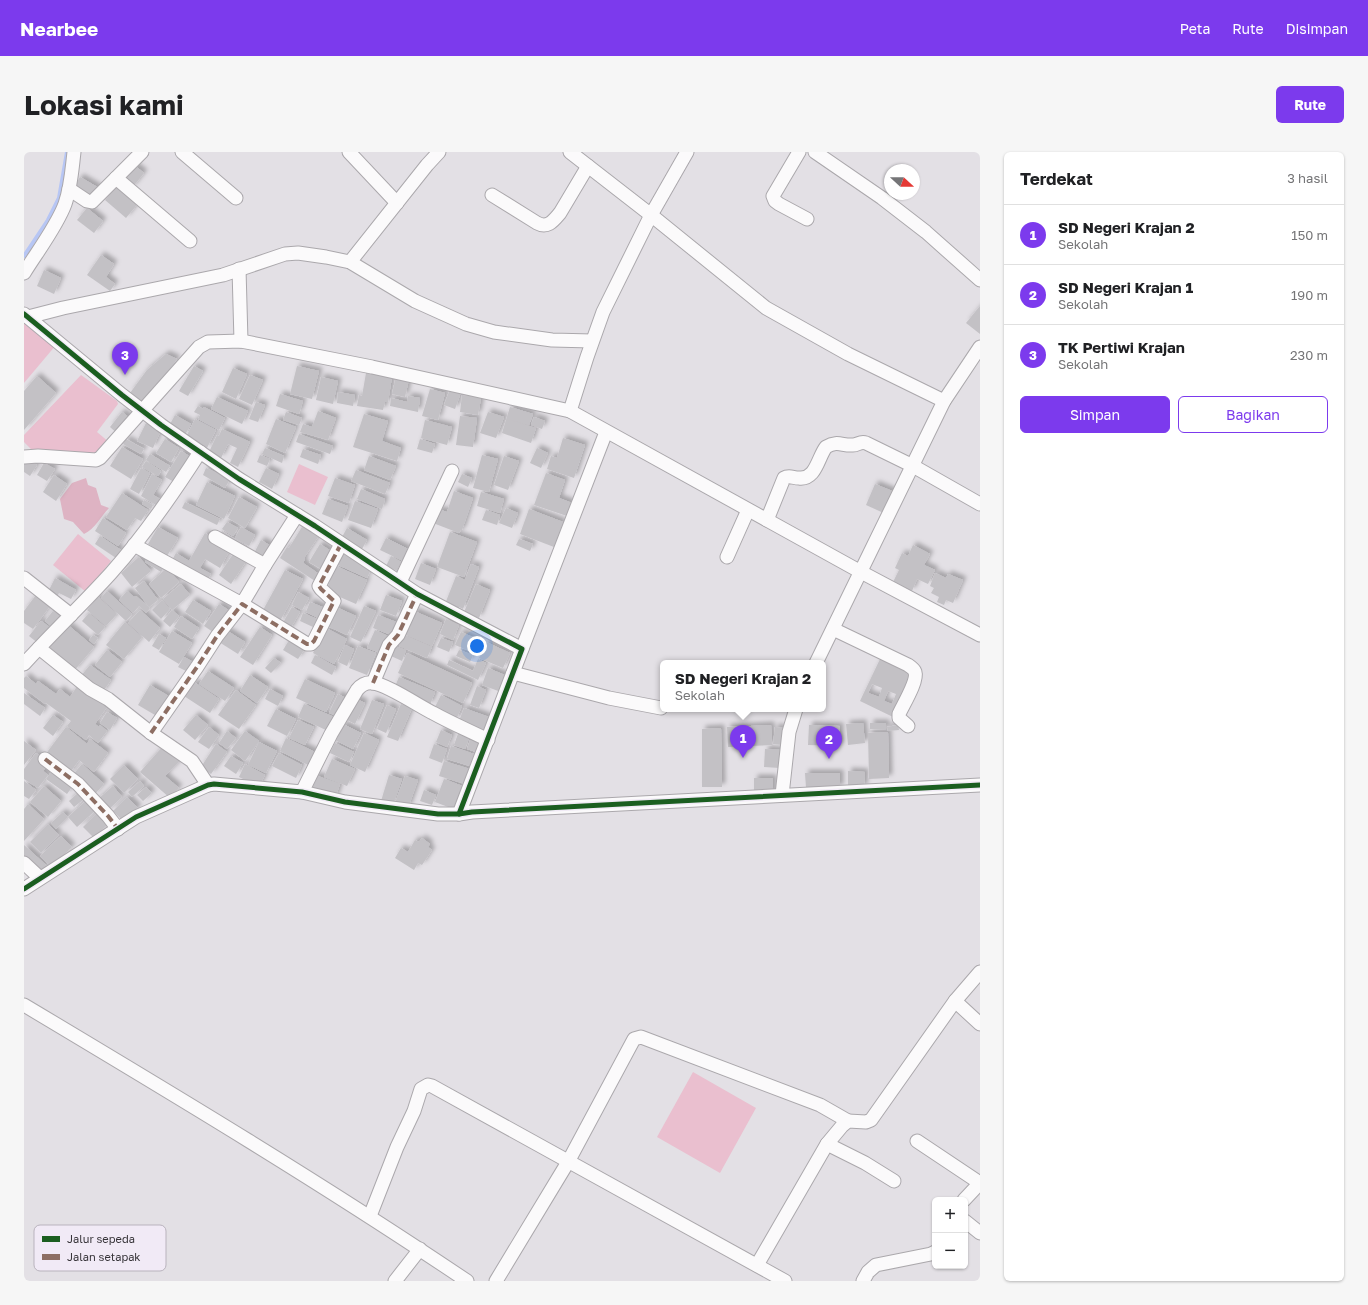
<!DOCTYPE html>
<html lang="id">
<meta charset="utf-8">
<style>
body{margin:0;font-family:"Golos Text",sans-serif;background:#f6f6f6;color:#202124}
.controls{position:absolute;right:12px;bottom:12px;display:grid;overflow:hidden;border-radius:6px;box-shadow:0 1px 3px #0004}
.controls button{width:36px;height:36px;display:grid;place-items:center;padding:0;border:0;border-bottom:1px solid #e0e0e0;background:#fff;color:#202124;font:20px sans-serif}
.compass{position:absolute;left:860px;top:12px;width:36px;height:36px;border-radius:50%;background:#fff;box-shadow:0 1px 3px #0004;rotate:111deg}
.you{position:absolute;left:453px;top:494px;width:14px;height:14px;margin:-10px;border:3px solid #fff;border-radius:50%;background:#1a73e8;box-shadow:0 0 0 6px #1a73e833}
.badge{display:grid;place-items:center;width:26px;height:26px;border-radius:50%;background:#7c3aed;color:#fff;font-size:13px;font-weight:700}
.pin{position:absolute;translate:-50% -33px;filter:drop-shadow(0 1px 2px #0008)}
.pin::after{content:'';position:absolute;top:21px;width:14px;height:12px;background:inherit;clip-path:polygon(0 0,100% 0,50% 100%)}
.popup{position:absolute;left:636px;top:508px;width:166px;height:52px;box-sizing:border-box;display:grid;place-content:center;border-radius:6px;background:#fff;filter:drop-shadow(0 1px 3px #0005);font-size:13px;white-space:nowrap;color:#757577}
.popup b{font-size:15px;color:#202124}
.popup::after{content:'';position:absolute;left:50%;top:100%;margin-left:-8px;border:8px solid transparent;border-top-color:#fff}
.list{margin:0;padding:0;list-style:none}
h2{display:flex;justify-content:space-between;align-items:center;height:52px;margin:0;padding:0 16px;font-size:17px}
h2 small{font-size:13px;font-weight:400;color:#757577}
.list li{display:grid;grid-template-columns:26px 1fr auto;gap:12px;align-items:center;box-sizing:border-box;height:60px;padding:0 16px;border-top:1px solid #e0e0e0}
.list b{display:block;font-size:15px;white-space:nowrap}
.list p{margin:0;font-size:13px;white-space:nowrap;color:#757577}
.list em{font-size:13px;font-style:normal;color:#757577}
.actions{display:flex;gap:8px;padding:12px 16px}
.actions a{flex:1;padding:9px 0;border:1px solid #7c3aed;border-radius:6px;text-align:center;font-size:14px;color:#7c3aed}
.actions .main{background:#7c3aed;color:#fff}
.map{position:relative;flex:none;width:956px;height:1129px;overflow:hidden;border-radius:6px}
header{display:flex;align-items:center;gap:24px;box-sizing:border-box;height:56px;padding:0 20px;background:#7c3aed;color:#fff}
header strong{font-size:19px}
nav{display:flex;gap:22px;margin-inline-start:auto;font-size:14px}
.intro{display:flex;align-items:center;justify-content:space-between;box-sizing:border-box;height:96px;padding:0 24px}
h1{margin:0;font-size:28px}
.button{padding:10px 18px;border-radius:6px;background:#7c3aed;color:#fff;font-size:14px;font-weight:700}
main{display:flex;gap:24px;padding:0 24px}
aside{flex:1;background:#fff;border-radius:6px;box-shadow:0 1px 3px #0004}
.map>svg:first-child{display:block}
.green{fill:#eabfcf}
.forest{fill:#deb3c3}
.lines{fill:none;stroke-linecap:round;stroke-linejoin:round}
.stream{stroke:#b7c6f4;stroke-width:4}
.building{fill:#c3c1c5;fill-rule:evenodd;filter:url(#shadow)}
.minor-casing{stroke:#aba8ac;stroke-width:15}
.minor{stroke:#fbfafb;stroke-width:13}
.quiet{stroke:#8d6e63;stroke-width:4;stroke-dasharray:8 4;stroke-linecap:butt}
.cycleway-casing{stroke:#f1eaf6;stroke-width:8}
.cycleway{stroke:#1b5e20;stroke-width:5}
.key{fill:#f1eaf6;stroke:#b9b3bd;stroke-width:1}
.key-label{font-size:11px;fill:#373439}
</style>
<header>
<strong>Nearbee</strong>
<nav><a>Peta</a><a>Rute</a><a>Disimpan</a></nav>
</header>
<div class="intro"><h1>Lokasi kami</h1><a class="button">Rute</a></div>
<main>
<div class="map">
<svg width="956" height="1129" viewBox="0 0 956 1129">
<defs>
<filter id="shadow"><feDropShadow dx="3.5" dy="-3.5" stdDeviation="2" flood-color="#0004"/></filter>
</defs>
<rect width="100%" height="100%" fill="#e3e0e5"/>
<!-- green -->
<g class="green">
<polygon points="0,169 32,193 0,231"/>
<polygon points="57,223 93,249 94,252 73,280 86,291 73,305 11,301 0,290 0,283"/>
<polygon points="275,312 304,325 291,353 263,340"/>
<polygon points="54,382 87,409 62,440 29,413"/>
<polygon points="669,920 732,956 696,1021 633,985"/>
</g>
<!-- forest -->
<path class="forest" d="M62,326l2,7 8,3 5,17 8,3c-8,8 -14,21 -25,26l-11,-12 -9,-3 -4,-20 12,-16z"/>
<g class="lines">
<!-- stream -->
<polyline class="stream" points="0,104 24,68 35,46 43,0"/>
</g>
<!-- building -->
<g class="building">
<polygon points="110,13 120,21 108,36 98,28"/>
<polygon points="56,25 75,36 68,47 50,35"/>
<polygon points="95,31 116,49 102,66 81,48"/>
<polygon points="63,56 79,69 70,81 53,68"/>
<polygon points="77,103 90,112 82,125 91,132 86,139 63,123"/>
<polygon points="20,118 37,126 30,142 13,134"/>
<polygon points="956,154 956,182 942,171"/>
<polygon points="142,202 153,207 121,252 106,241 123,218"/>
<polygon points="170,214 179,219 164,244 155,239"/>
<polygon points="273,214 295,219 288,247 266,242"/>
<polygon points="209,216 223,222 212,247 198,240"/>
<polygon points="342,221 368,225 364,250 361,250 359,258 333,254 335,243 338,244"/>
<polygon points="226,223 239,228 228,253 215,247"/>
<polygon points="13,224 32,241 0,278 0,239"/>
<polygon points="372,224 385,227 381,245 368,242"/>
<polygon points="297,225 314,229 309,252 292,248"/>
<polygon points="406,237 421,241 414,268 398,264"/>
<polygon points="426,237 437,240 431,257 420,253"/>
<polygon points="314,240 331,243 329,254 313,251"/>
<polygon points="256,242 279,249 275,262 252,254"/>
<polygon points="438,243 457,246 454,263 436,260"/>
<polygon points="384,244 396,246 394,260 366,254 367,246 383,250"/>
<polygon points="193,245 224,259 218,272 187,257"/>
<polygon points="232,250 241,253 234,270 225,267"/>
<polygon points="174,254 179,257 180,255 201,266 195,278 174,267 176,263 170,260"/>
<polygon points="486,255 509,262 505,273 486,268 512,276 507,291 478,281"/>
<polygon points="294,259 312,266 304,288 276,280 279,272 288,275"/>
<polygon points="98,260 107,267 95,283 86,275"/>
<polygon points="262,260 278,266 275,273 259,268"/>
<polygon points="464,260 480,265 472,286 456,281"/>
<polygon points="340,262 364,269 358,289 377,296 373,309 329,295"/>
<polygon points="151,263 167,272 161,283 145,274"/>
<polygon points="436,264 453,266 449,295 432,293"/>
<polygon points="510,265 521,269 518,277 507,273"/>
<polygon points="171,267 192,278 183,296 162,285"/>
<polygon points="252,267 272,275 261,301 242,292"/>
<polygon points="401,268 428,275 423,293 397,286"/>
<polygon points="122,271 137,278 129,296 113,289"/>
<polygon points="198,277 226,290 214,315 206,311 213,296 204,292 197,306 185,300 193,283 195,284"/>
<polygon points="275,282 309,294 306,302 272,290"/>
<polygon points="539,286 561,293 550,326 523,317 527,304 533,306"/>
<polygon points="102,287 120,297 117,302 99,292"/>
<polygon points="141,287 155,296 147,310 132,301"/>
<polygon points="396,287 411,292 408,301 393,297"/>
<polygon points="98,295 119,307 107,327 86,314"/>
<polygon points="241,296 260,304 258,311 238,302"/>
<polygon points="513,296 524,301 517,316 506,311"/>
<polygon points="279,297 297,303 294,312 276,305"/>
<polygon points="157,299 167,305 152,331 141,325"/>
<polygon points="126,302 146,314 142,320 122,308"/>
<polygon points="236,303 246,307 243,314 233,310"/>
<polygon points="458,303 474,307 465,340 449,336"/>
<polygon points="345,304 372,314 366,328 340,318"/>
<polygon points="480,304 495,309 484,338 470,333"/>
<polygon points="3,307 13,313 6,324 0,320 0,312"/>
<polygon points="122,309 137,319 134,324 118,315"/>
<polygon points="20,311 31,317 23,329 13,323"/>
<polygon points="117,316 126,321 115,342 106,337"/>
<polygon points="182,316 193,321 194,319 207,325 201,336 179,323"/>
<polygon points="242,316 255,322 248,337 235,330"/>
<polygon points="332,318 366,331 361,342 327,329"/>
<polygon points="522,321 541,328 535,346 548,351 543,364 510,353"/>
<polygon points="128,322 138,328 129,343 136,347 132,353 117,344"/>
<polygon points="438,322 448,326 444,335 434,330"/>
<polygon points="30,323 43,332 32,349 19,340"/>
<polygon points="311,326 331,333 325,351 304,344"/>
<polygon points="183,330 211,344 200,367 172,353"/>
<polygon points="851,332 873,341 864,363 842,353"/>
<polygon points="337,337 361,347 358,357 333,347"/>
<polygon points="430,339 449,346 438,378 437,378 435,381 409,371 414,357 423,360"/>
<polygon points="457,340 480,347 476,361 453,354"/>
<polygon points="98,341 124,358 117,369 111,366 103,378 82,365"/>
<polygon points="215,345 233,355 221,376 204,366"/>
<polygon points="304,347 324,354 318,370 298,362"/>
<polygon points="120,348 129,353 127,357 118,352"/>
<polygon points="331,349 354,357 347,376 324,368"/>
<polygon points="161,350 196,367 193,373 158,356"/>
<polygon points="482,356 494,361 488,376 475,371"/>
<polygon points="505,357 539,370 530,395 496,382"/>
<polygon points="462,358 476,363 473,373 458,368"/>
<polygon points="79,366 102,381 94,394 71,379"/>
<polygon points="203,370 214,376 209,384 198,377"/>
<polygon points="134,375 154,386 143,404 124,392"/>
<polygon points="217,375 231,383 225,394 211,386"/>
<polygon points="278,375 294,385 280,406 281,407 279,411 295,422 291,429 256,406 263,395 265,396"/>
<polygon points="323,376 343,388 338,397 318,385"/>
<polygon points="198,379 222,394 219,399 195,384"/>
<polygon points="426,380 453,390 440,425 413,415"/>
<polygon points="181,381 207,396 196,416 181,407 176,416 187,422 182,430 147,410 152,401 165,409"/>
<polygon points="76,384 97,398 92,406 71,392"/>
<polygon points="362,386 384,397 379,409 356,398"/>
<polygon points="495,387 509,392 506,399 492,393"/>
<polygon points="237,388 247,394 239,408 229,403"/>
<polygon points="296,392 307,399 297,417 285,410"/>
<polygon points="889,393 906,402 900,413 911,418 904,432 893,427 888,439 869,430 875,418 871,416 878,401 884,404"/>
<polygon points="211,399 223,408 207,432 195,423"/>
<polygon points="317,401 348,415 343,426 312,412"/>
<polygon points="126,402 142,412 137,420 121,410"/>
<polygon points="367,404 377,410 373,419 362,414"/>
<polygon points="115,405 127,419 108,435 97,421"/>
<polygon points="397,411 412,417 406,433 391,427"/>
<polygon points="447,412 455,415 439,457 435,455 435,457 421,452 432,424 441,428"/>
<polygon points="312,414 343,428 332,452 302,439"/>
<polygon points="143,416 155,430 137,446 125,432"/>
<polygon points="261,418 279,427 256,469 238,460"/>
<polygon points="911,421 922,426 924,422 939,428 929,451 922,448 920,453 913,450 915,445 907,441 910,436 906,434"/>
<polygon points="31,426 52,438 47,447 35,441 33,445 24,440"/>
<polygon points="120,429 134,448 125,455 111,436"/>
<polygon points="157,432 166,443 148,458 139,447"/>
<polygon points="452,432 466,438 455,466 440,460"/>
<polygon points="83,439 108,462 102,469 77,446"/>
<polygon points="103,439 110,445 112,444 126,456 122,461 115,454 109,461 95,448"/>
<polygon points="274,440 285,446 278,458 268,453"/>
<polygon points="12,443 26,454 9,477 0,471 0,459"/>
<polygon points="362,443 378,449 372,464 356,458"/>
<polygon points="74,445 93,462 82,474 63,458"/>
<polygon points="138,448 146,457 137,467 128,458"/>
<polygon points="169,448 187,459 179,472 161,460"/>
<polygon points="286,450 301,456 296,467 282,460"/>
<polygon points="195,452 206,459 192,482 180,474"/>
<polygon points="340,454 352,459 337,490 326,485"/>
<polygon points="268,455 276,460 265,479 257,474"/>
<polygon points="312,455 332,464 323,483 303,474"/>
<polygon points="116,458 136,476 125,490 104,471"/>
<polygon points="148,458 155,464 146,475 139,469"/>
<polygon points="29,459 37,465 28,475 21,469"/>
<polygon points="390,459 418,471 408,494 380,482"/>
<polygon points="65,461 81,475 74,483 58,469"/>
<polygon points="279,461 293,467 289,475 276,469"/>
<polygon points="354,463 375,471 370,484 349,476"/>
<polygon points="157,464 175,476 168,487 150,475"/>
<polygon points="422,467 435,473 429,488 416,482"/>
<polygon points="17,469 27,476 15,492 5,484"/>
<polygon points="101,470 118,485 100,507 82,493"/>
<polygon points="44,473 70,495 50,519 24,497"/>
<polygon points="236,475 248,483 229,513 216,505"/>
<polygon points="302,476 323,487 310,512 289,501"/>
<polygon points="202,478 221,490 214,502 195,490"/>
<polygon points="351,478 366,485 359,502 343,496"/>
<polygon points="148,479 168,491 155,512 135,500"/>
<polygon points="437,480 458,489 453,502 431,493"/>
<polygon points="135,482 142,486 135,498 128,494"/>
<polygon points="69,483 74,486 70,492 65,488"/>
<polygon points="380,483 408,495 403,506 375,494"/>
<polygon points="267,485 282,495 274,507 259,498"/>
<polygon points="417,486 429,490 425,500 413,495"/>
<polygon points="462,490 486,501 479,516 455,506"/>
<polygon points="321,493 330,497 323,514 314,510"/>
<polygon points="334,494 352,501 343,523 325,516"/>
<polygon points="371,494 382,498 378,509 367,504"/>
<polygon points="83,498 98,510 86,525 71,513"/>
<polygon points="435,498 449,503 446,510 432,504"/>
<polygon points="383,501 448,531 439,551 374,521"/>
<polygon points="291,503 312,515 308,523 287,511"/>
<polygon points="160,505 171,511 166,521 154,515"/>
<path d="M857,505l34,16 -22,44 -33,-16zM848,532l10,4 -3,9 -11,-4zM864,539l8,3 -4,10 -8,-3z"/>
<polygon points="250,506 257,511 247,521 241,516"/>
<polygon points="454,507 462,511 454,528 423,513 425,508 449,519"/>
<polygon points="66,513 87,528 78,541 56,525"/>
<polygon points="464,516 483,524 477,540 458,533"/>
<polygon points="184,519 210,536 201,549 175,532"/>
<polygon points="226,523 244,535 233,551 216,539"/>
<polygon points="2,524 12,532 14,529 32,542 36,537 46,545 54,533 83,555 71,572 75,575 76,573 83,579 74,591 65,583 62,588 43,574 47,569 22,551 21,552 0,536 0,526"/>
<polygon points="375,525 411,540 406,553 370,537"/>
<polygon points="281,527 311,541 302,560 272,546"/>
<polygon points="170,530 195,547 186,561 160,544"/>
<polygon points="126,533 148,546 136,566 114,553"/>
<polygon points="453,534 462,538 455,556 446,553"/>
<polygon points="246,537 259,544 254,554 241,547"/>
<polygon points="212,538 232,553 215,577 194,563"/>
<polygon points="0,541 21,556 16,564 0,552"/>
<polygon points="314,542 322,546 313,564 305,561"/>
<polygon points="417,543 438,554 432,568 410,557"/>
<polygon points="329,545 341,551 331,572 319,566"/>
<polygon points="348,548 360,552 348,582 336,577"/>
<polygon points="280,552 310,565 304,579 274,565"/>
<polygon points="377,552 388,556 374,589 363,585"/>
<polygon points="363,553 372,557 362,581 353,577"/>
<polygon points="440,556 465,565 460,578 435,569"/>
<polygon points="252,557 272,567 263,584 243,574"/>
<polygon points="83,560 93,566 86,578 76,571"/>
<polygon points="29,563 39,570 29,584 19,576"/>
<polygon points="172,563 184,573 171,588 159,578"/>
<polygon points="274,568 290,575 281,593 265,586"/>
<polygon points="839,571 841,591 824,593 822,572"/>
<polygon points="846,571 862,571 862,578 846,577"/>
<polygon points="319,572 337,581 329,597 311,588"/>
<polygon points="747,573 748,593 704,595 703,575"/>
<polygon points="785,573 816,574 816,594 784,593"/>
<polygon points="874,573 875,578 864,579 863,575"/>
<polygon points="42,575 63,592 66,587 84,601 70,620 55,608 45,622 21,603"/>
<polygon points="185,575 195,583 185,597 174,590"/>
<polygon points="751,575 759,576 758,593 749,592"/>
<polygon points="697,576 698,635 678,635 678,577"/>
<polygon points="417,578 428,583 423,595 412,590"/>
<polygon points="203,579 212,586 203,597 195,591"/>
<polygon points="221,579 235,589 221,609 207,598"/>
<polygon points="435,579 446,583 441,597 430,593"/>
<polygon points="864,580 865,626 845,627 844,581"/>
<polygon points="340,581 355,588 341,620 326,613"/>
<polygon points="447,585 457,588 452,600 443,597"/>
<polygon points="262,586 293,601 286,614 256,599"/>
<polygon points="0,589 12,598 0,613"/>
<polygon points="235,590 253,599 242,621 224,613"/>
<polygon points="311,591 330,600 325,610 306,601"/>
<polygon points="141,592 158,607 141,624 155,636 146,646 116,620"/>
<polygon points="192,592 203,600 187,622 177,615"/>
<polygon points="410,592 423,597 418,611 405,606"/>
<polygon points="427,594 450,602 446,614 423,607"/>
<polygon points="741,597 757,598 756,616 740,615"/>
<polygon points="12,601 25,611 19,619 24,623 14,636 0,627 0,617"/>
<polygon points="255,601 278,613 272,626 248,614"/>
<polygon points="207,604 219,611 212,622 200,614"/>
<polygon points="308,607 331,617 323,634 300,625"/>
<polygon points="420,609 446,617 441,632 415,624"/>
<polygon points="58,612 80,632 70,643 48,624"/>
<polygon points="221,612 241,623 235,635 215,625"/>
<polygon points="100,613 114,627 100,641 86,627"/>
<polygon points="31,615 51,631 43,642 22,627"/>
<polygon points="824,619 841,620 840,636 824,635"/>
<polygon points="781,621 816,621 816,636 782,636"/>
<polygon points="291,623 316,632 311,647 286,638"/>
<polygon points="365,623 378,627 369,653 357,649"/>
<polygon points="381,624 394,628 384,656 371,651"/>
<rect x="730" y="626" width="19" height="17"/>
<polygon points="420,627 441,635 432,658 411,650"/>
<polygon points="0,629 12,638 5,647 0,644"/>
<polygon points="116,629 120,634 108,645 104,640"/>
<polygon points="20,634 37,649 24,665 6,650"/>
<polygon points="89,634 98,645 82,660 72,649"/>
<polygon points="122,635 128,641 119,649 113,643"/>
<polygon points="400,638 412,643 408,653 396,649"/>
<polygon points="54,641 60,647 50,655 45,649"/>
<polygon points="103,645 114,656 100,670 89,659"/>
<polygon points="65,646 74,656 53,675 44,665"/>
<polygon points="4,652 20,667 0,689 0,657"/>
<polygon points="75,659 86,670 70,686 59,675"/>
<polygon points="39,660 44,665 32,677 27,671"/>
<polygon points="24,672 35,683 17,701 6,690"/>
<polygon points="37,684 48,695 27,715 16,704"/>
<polygon points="398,686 406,692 404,695 408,698 398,713 394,711 390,718 371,706 377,696 384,700 391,688 395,690"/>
<polygon points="0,693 23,714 17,720 0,705"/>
</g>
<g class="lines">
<defs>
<g id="minor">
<polyline points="158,0 212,46"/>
<polyline points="325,0 373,51"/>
<polyline points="546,0 627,63 742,156 824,202 920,249"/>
<polyline points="663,0 627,63 579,160 563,205 546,259 837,420 956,483"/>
<polyline points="775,0 749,44 751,49 755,52 783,67"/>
<polyline points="791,0 858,46 902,80 956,128"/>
<polyline points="92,26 166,89"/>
<polyline points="45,37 63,49 68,50 118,0"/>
<path d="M468,43l45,28c11,6 17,-3 23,-10l28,-47"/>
<polyline points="326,110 403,13 415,0"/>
<polyline points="215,117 217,189"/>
<path d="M0,121c13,-21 33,-47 41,-69 6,-17 7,-35 9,-52"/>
<polyline points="0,162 98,243 137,273 215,327 291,374 393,442 498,497 435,662"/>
<polyline points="4,165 39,156 199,123 261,102 274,101 302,105 326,110 391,149 442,172 470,180 528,188 568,189"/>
<polyline points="0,305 14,304 72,308 76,306 175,195 184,190 217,189 348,215 546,259"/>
<path d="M743,368l17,-42c5,-3 9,0 15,0 17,2 19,-21 27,-31 12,-7 16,-1 27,-2 5,0 7,-4 13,-2l47,23 67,38"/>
<polyline points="191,385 241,413"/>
<polyline points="110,393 218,452 241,413 273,363"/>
<polyline points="703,405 724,358"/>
<polyline points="0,426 47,463"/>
<polyline points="376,430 428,319"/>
<path d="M809,477l75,36c3,2 6,4 7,7 3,9 -12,33 -16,42v4l9,8"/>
<polyline points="15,496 66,537 84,547 127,581 168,609 184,633"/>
<polyline points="498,497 582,280"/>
<polyline points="792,511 920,249 956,195"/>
<path d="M0,512c28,-31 59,-60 87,-91 33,-37 62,-79 89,-121"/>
<polyline points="489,521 585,546 637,556"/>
<polyline points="349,531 365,493 374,483 393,442"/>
<polyline points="127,581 173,515 193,484 218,452 283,492 287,492 290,489 310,449 297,437 295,434 317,392"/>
<polyline points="21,607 54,632 84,664 94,677"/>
<path d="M278,640l29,-58 26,-44c4,-5 9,-8 16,-7 13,1 46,23 60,30 18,10 37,18 55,27"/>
<polyline points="758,643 765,580 772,557"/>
<polyline points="0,711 16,726"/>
<polyline points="0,737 112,665 184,633 190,632 278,640 321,650 414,662 435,662 448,660 956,633"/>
<polyline points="956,820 931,849 956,872"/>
<path d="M0,853c149,89 299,179 443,276"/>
<polyline points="893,989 956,1031"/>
<polyline points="803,992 841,1011 870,1029"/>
<polyline points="940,1048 956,1031"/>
<polyline points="346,1064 373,995 390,959 397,937 404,933 408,934 761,1129"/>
<polyline points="941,1069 956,1081"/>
<polyline points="733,1113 803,992 818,974 824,969 842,970 847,968 931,849"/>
<polyline points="371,1129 396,1097"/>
<polyline points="472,1129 544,1010 610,887 617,885 796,953 824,969"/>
<polyline points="839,1129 844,1120 852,1113 907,1102 911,1100"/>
</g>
</defs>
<!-- minor casing -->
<use href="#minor" class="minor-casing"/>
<!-- minor -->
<use href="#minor" class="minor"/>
<!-- quiet -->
<g class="quiet">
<polyline points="349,531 365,493 374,483 393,442"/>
<polyline points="127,581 173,515 193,484 218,452 283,492 287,492 290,489 310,449 297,437 295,434 317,392"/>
<polyline points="21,607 54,632 84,664 94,677"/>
</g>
<defs>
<g id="cycleway">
<polyline points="0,162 98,243 137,273 215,327 291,374 393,442 498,497 435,662"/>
<polyline points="0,737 112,665 184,633 190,632 278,640 321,650 414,662 435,662 448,660 956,633"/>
</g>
</defs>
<!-- cycleway casing -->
<use href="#cycleway" class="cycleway-casing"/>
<!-- cycleway -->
<use href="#cycleway" class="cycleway"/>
</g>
<!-- legend -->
<rect x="10" y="1073" width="132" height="46" rx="6" class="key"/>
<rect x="18" y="1084" width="18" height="6" fill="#1b5e20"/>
<rect x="18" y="1102" width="18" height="6" fill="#8d6e63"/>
<g class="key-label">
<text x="43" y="1091">Jalur sepeda</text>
<text x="43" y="1109">Jalan setapak</text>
</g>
</svg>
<div class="controls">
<button>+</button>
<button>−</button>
</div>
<svg class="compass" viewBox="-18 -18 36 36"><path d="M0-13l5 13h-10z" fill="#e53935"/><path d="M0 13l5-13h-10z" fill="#757577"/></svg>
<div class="you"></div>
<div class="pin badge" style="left:719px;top:606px">1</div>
<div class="popup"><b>SD Negeri Krajan 2</b>Sekolah</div>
<div class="pin badge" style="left:805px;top:607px">2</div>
<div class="pin badge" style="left:101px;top:223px">3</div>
</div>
<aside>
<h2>Terdekat<small>3 hasil</small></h2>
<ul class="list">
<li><span class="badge">1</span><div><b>SD Negeri Krajan 2</b><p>Sekolah</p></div><em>150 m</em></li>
<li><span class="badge">2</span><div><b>SD Negeri Krajan 1</b><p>Sekolah</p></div><em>190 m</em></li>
<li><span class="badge">3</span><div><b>TK Pertiwi Krajan</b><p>Sekolah</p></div><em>230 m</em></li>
</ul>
<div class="actions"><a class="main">Simpan</a><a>Bagikan</a></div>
</aside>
</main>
